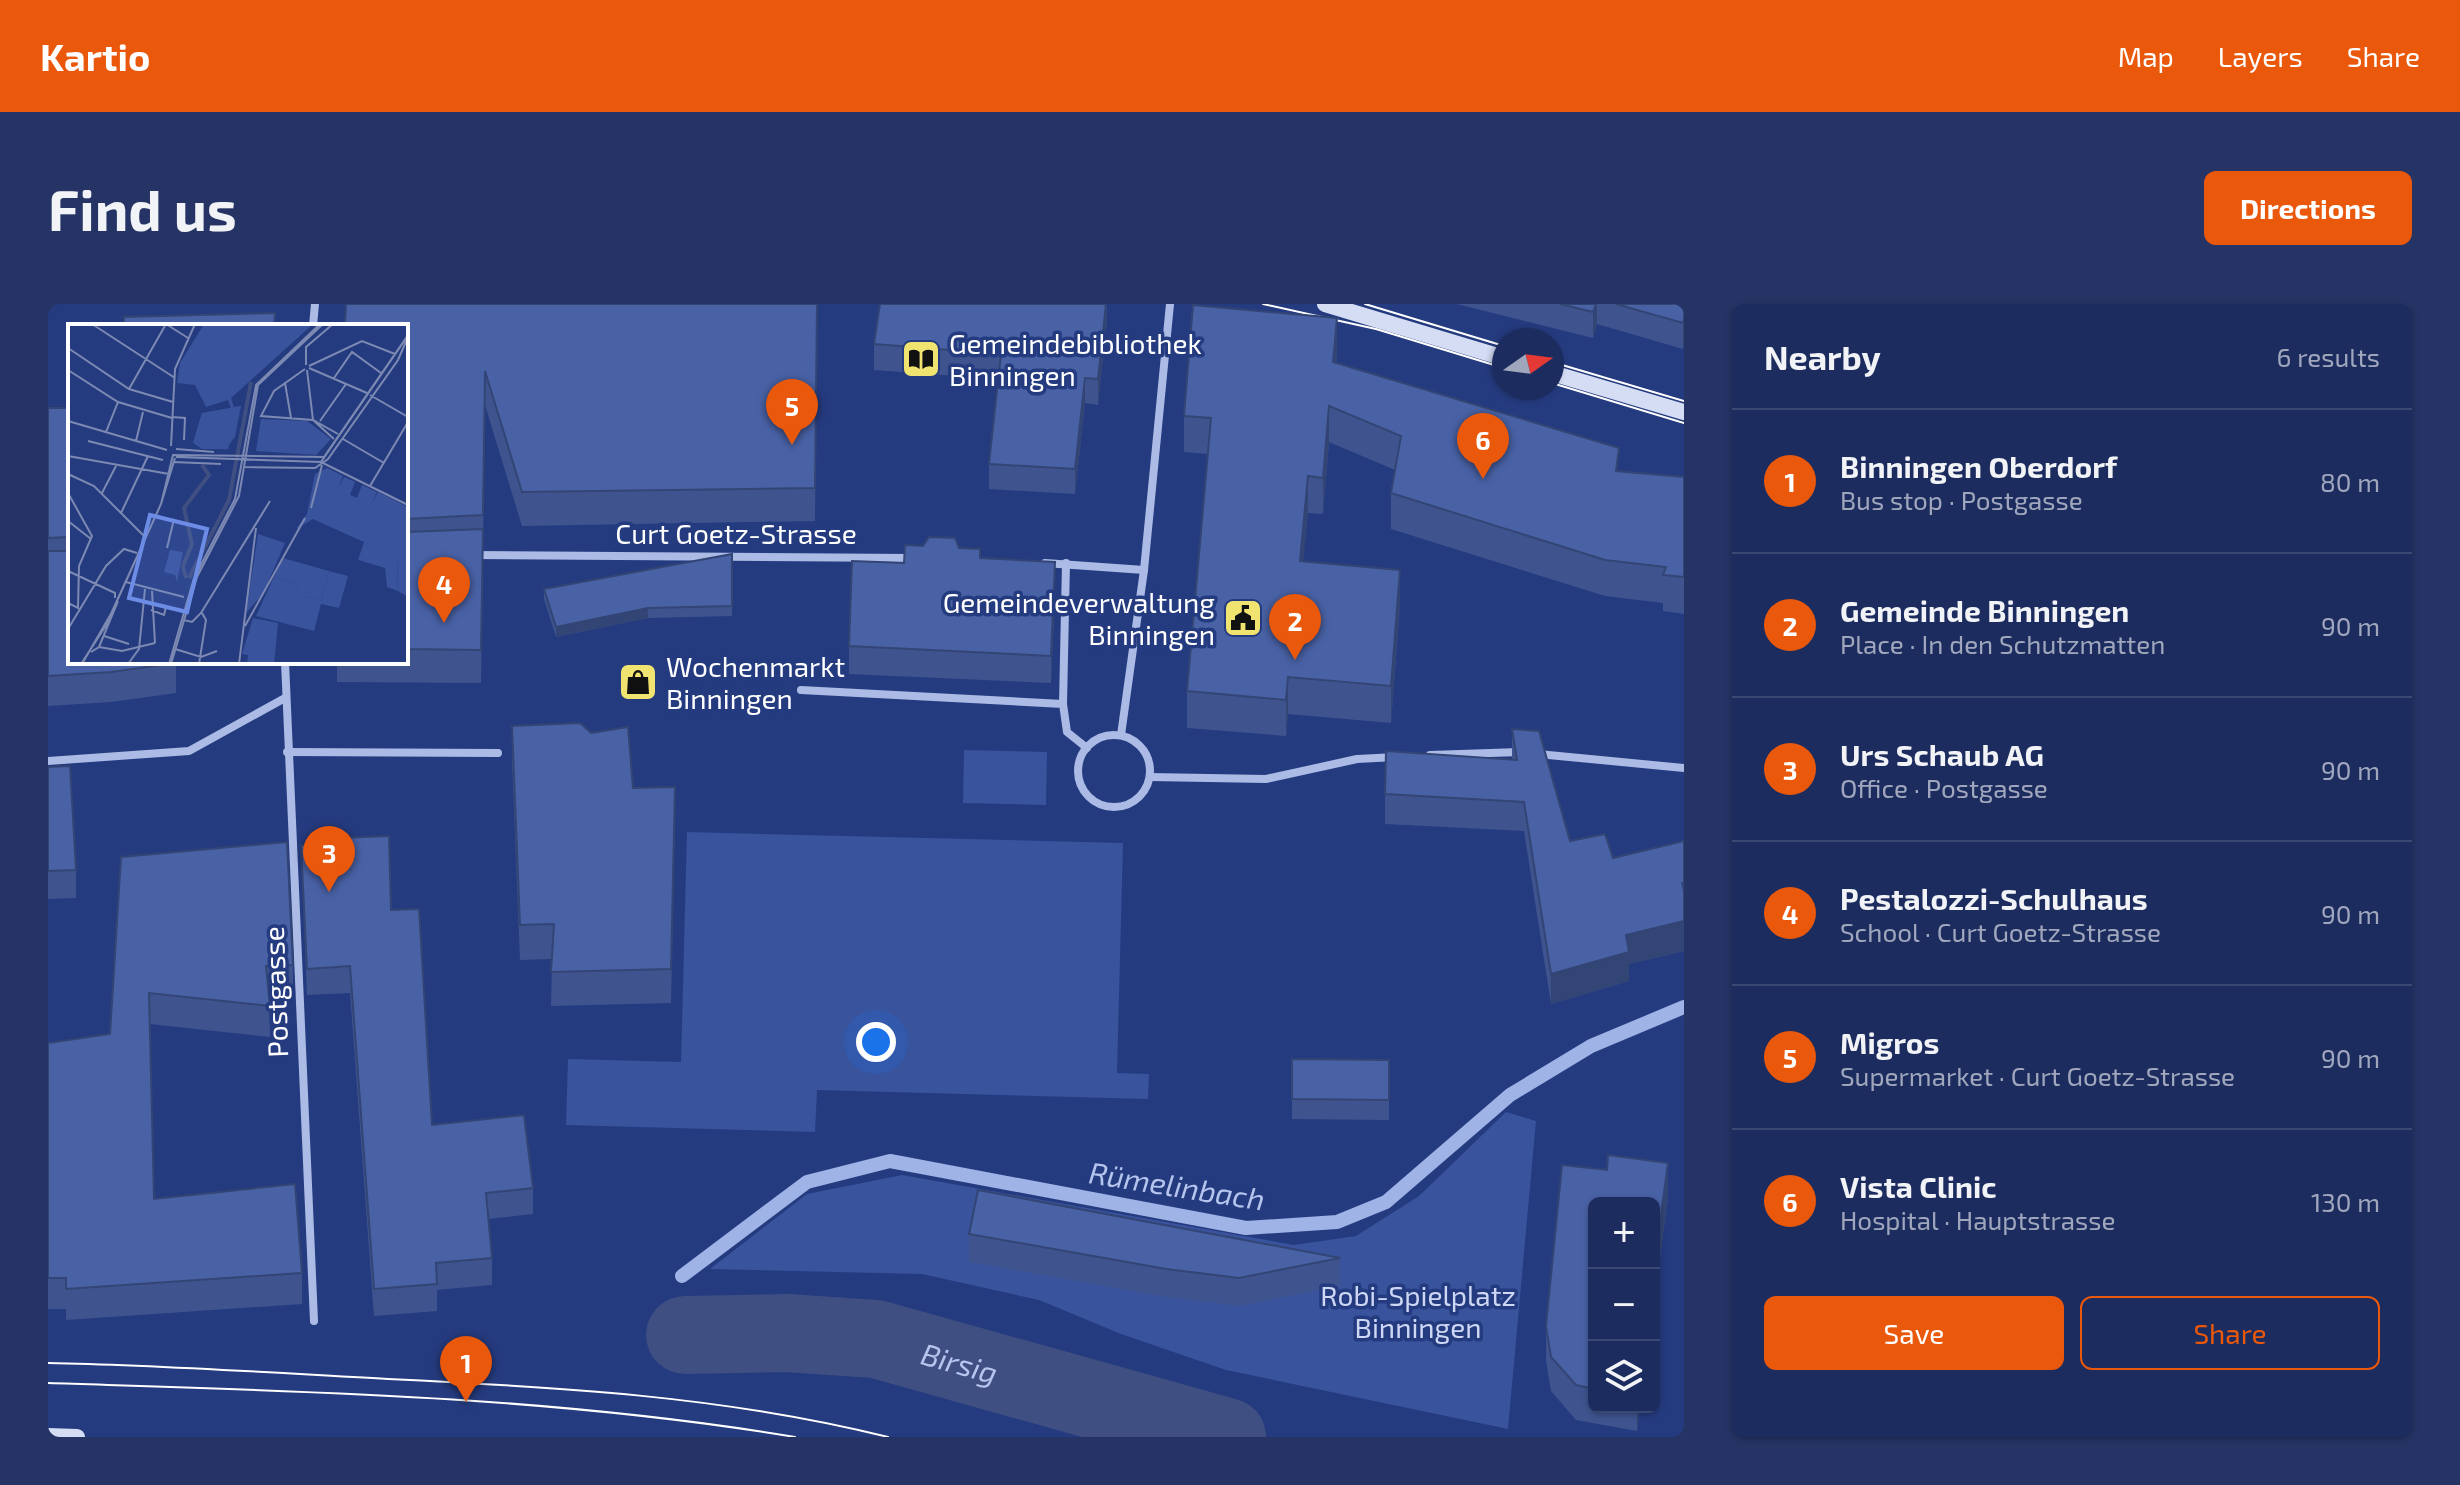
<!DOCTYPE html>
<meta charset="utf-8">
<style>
body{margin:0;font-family:"Exo 2",sans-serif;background:#253465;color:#f1f3f6}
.controls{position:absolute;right:24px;bottom:24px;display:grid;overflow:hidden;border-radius:12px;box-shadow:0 2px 6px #0004}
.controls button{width:72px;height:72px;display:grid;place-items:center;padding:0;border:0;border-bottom:2px solid #3a4874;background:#1c2c5f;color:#f1f3f6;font:40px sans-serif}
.compass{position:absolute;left:1444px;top:24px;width:72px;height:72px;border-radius:50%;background:#1c2c5f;box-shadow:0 2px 6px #0004;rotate:76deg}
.you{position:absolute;left:828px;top:738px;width:28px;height:28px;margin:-20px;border:6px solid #fff;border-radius:50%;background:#1a73e8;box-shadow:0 0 0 12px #1a73e833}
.badge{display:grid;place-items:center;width:52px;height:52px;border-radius:50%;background:#ea580c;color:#fff;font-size:26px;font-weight:700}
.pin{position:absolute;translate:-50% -66px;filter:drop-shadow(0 2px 4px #0008)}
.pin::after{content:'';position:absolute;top:42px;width:28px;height:24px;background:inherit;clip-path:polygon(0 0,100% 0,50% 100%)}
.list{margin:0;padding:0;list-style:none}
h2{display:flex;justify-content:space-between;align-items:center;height:104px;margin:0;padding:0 32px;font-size:34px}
h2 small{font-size:26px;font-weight:400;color:#a0a7bd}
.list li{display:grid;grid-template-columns:52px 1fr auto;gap:24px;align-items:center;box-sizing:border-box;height:144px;padding:0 32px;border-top:2px solid #3a4874}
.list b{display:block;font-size:30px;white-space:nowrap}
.list p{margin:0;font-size:26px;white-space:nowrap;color:#a0a7bd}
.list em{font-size:26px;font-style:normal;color:#a0a7bd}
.actions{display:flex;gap:16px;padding:24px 32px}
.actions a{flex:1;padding:18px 0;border:2px solid #ea580c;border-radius:12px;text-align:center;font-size:28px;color:#ea580c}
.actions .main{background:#ea580c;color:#fff}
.icon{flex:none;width:44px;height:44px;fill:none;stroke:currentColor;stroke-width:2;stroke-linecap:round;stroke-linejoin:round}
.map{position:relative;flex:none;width:1636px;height:1133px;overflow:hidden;border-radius:12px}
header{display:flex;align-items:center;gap:48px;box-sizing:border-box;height:112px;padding:0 40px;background:#ea580c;color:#fff}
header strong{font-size:38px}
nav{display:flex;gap:44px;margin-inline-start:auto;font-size:28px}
.intro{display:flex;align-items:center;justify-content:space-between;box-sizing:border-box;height:192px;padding:0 48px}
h1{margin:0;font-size:56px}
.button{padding:20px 36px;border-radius:12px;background:#ea580c;color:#fff;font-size:28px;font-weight:700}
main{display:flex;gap:48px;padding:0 48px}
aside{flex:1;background:#1c2c5f;border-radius:12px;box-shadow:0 2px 6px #0004}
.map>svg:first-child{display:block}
.green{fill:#39539d}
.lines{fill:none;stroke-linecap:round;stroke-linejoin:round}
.stream{stroke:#9fb3e7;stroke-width:14}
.river{stroke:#3f4f82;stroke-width:78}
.street{stroke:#abbbe6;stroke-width:8}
.secondary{stroke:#d5ddf5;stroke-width:16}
.tram{stroke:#fff;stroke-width:2}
.wall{fill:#3f548f}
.shaded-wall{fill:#334574}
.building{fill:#4962a6;stroke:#334574;stroke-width:2}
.labels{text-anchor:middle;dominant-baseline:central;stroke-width:7;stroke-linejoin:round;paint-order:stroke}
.poi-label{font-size:28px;fill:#fff;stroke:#253b7f;text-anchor:start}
.street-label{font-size:28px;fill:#fff;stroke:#253b7f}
.park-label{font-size:28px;fill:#ced8f5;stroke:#253b7f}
.water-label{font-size:30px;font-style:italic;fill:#b6c5ee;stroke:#253b7f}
.inset-river{fill:none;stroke:#3f4f82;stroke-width:4}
.inset-road{fill:none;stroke:#7c89b2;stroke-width:2}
.view{fill:#6c8ce6;fill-opacity:0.15;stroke:#6c8ce6;stroke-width:4}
.inset-edge{fill:none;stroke:#fff;stroke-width:4}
</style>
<header>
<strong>Kartio</strong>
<nav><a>Map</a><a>Layers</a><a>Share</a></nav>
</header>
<div class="intro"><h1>Find us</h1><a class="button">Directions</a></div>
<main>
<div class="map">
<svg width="1636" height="1133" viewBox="0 0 1636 1133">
<rect width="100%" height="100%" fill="#253b7f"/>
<!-- green -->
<g class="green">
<polygon points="916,446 999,448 998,501 915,499"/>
<polygon points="639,528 1075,539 1069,769 1101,770 1100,795 769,786 767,828 518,821 520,755 633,758"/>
<polygon points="1458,808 1488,817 1460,1125 1178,1066 1073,1030 991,996 874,970 662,965 759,890 854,871 1246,941 1308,932 1371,892"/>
</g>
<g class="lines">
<!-- stream -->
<polyline class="stream" points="634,972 759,878 842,857 1198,924 1289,918 1338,898 1462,791 1543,742 1636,703"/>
<!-- river -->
<path class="river" id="s1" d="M637,1031l101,-2 90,6 351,98"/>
<!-- street -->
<g class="street">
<polyline points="265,22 267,0"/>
<polyline points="425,251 864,254"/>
<polyline points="997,259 1096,266"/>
<polyline points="237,358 266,1017"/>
<polyline points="753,386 1015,400 1019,428 1039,444"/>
<polyline points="1015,400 1018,259"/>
<polyline points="1073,431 1096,266 1122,0"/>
<circle cx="1066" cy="467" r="36"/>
<polyline points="239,448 450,449"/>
<polyline points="1490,450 1636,464"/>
<polyline points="1382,451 1472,448"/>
<polyline points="0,457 141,447 237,394"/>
<polyline points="1102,473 1218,475 1309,455 1348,453"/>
</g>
<!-- secondary -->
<g class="secondary">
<polyline points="1277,0 1456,54"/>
<polyline points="1504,69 1636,108"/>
<polyline points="0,1132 29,1133"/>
</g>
<!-- tram -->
<g class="tram">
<polyline points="1215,0 1328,25 1456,64"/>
<polyline points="1317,0 1456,42"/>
<polyline points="1504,58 1636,97"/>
<polyline points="1504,79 1636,119"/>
<path d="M0,1059c113,2 227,10 340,16 168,8 336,17 500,58"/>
<path d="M0,1079c248,8 502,13 747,54"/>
</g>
</g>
<!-- wall -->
<g class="wall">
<polygon points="298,0 769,0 767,217 474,222 437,101 433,379 289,378 289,358 358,358 358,22 297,22"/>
<polygon points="1059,0 1059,16 1050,101 1037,99 1027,190 941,185 941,160 950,75 826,66 826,40"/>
<polygon points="1409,0 1636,0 1636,40 1635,45 1549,20 1545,34"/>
<polygon points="1289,50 1288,59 1571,167 1636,173 1636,310 1615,307 1615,299 1557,292 1343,225 1343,189 1347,166 1281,138 1275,210 1260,209 1255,257 1352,302 1343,419 1240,410 1238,432 1139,424 1139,387 1160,150 1136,148 1136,112"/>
<polygon points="0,104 22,104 22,358 128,358 128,389 63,398 0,402"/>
<polygon points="911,244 1007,285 1003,379 801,370 801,342"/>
<polygon points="684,250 684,312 600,314 508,333 496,295 496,285"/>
<polygon points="464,422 585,484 627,518 623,699 503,702 504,655 472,656 464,456"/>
<polygon points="1464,425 1522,537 1565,554 1636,537 1636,647 1581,660 1581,677 1503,700 1476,527 1337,520 1337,490 1464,455"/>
<polygon points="0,463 28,566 28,594 0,595"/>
<polygon points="253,541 343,606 384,821 485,884 485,910 441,915 444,954 444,981 389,986 389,1007 326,1012 302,689 259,691"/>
<polygon points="73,553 245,661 245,692 221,693 222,733 102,720 106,895 254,969 254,1000 18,1016 18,1005 0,1005 0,739 62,730"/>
<polygon points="1244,755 1341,756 1341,816 1244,815"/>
<polygon points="1560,851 1620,859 1620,894 1606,998 1606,899 1546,899 1546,1103 1592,1103 1589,1127 1528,1116 1503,1087 1498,1057 1498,1022 1514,861 1559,866"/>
<polygon points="921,930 1292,954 1292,982 1191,1002 1118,993 921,958"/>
</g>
<!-- shaded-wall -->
<g class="shaded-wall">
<polygon points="1058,0 1059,16 1050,101 1050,75"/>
<polygon points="1548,0 1549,0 1549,20 1545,34 1545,8"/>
<polygon points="1289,14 1289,50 1285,95 1285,58"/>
<polygon points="1636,14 1636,40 1635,45 1635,19"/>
<polygon points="1037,74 1037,99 1027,190 1027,165"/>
<polygon points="1281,102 1281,138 1275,210 1275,174"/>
<polygon points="1260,172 1260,209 1252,293 1252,257"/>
<polygon points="1007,258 1007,285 1003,379 1003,352"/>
<polygon points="1352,266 1352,302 1343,419 1343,382"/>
<polygon points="600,304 600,314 508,333 508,323"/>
<polygon points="1240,373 1240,410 1238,432 1238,396"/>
<polygon points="1636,617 1636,647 1581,660 1581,677 1503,700 1503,670 1578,631"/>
<polygon points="1620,859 1620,894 1606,998 1606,963"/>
<polygon points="1589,1103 1592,1103 1589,1127"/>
</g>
<!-- building -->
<g class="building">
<polygon points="298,0 769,0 767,184 474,188 437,67 435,211 358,215 358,22 321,22 297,20"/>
<polygon points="832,0 1058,0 1050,75 1037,74 1027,165 941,160 953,50 826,40"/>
<polygon points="1512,0 1548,0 1545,8"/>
<polygon points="1568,0 1636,0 1636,14 1635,19"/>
<polygon points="1145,1 1289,14 1285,58 1571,144 1568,167 1636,173 1636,273 1615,271 1618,263 1557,256 1343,189 1353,132 1281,102 1275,174 1260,172 1252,257 1352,266 1343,382 1240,373 1238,396 1139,387 1163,114 1136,112"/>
<polygon points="227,9 226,22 76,22 76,13"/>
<polygon points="0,104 22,104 22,196 19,196 21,233 0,234"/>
<polygon points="435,225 433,346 358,345 358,228"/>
<polygon points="881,233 907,234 911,244 932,245 932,254 1007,258 1003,352 801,342 804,257 856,259 857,241 875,242"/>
<polygon points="0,247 22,247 22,358 128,359 63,368 0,372"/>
<polygon points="684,250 684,302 600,304 508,323 496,285"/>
<polygon points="532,419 543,429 580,423 585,484 627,483 623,665 503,668 506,620 472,621 464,422"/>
<polygon points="1464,425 1491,427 1522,537 1557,530 1565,554 1636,537 1636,579 1634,579 1636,587 1636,617 1578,631 1581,648 1503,670 1476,498 1337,490 1338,447 1469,456"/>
<polygon points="22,462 28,566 0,567 0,463"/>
<polygon points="341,532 343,606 371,605 384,821 476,811 485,884 438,889 444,954 388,959 389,980 326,985 302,662 259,665 253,541 268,540 268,535"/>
<polygon points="239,538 245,661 218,662 222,702 101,689 106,895 247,880 254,969 18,985 18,974 0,974 0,739 62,730 73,553"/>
<polygon points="1244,755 1341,756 1341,796 1244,795"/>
<polygon points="1560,851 1620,859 1606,963 1606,899 1546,899 1546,1085 1528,1081 1503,1053 1498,1022 1514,861 1559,866"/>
<polygon points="930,886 1292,954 1191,974 1118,965 921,930"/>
</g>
<!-- icons -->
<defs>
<symbol id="library-square" viewBox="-11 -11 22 22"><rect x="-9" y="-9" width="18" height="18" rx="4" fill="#f0e36f" stroke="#253b7f"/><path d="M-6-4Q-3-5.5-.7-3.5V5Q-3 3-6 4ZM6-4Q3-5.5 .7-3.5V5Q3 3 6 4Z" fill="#111"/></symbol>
<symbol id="civic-square" viewBox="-11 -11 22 22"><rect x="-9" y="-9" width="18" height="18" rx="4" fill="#f0e36f" stroke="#253b7f"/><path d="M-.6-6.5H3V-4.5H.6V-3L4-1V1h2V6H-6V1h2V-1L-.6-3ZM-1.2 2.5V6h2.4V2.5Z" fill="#111"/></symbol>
<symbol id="shop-square" viewBox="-11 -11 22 22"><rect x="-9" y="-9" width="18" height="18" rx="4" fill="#f0e36f" stroke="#253b7f"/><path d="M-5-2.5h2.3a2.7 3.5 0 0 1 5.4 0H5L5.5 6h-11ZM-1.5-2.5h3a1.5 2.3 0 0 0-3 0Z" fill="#111"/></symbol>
</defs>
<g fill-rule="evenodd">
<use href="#library-square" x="851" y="33" width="44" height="44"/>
<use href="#civic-square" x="1173" y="292" width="44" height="44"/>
<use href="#shop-square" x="568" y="356" width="44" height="44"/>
</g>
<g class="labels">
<!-- poi labels -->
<g class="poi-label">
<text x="901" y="39">Gemeindebibliothek<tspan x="901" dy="32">Binningen</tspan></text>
<text x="1167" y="298" text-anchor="end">Gemeindeverwaltung<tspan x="1167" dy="32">Binningen</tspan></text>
<text x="618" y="362">Wochenmarkt<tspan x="618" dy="32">Binningen</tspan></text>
</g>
<!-- street labels -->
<g class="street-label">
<text x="688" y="229">Curt Goetz-Strasse</text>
<text transform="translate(227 688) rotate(-92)">Postgasse</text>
</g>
<!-- park labels -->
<g class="park-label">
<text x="1370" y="991">Robi-Spielplatz<tspan x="1370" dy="32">Binningen</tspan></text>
</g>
<!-- water labels -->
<g class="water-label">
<text transform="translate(1129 881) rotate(9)">Rümelinbach</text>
<text stroke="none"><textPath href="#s1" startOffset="278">Birsig</textPath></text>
</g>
</g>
<!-- overview -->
<g transform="translate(20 20)">
<rect width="340" height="340" fill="#253b7f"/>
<path d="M136,0h109l-82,74 3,9 7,-1 -6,31 -10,13 -8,-5 -15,4 -9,-6 9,-30 29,-5 -3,-8 -22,7 -11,-22 -18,-2 3,-20zM193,95l46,2 24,18 -15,16 -60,-4zM259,144l16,8 -5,12 6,-11 11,5 -5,13 7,3 5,-13 15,7 -6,13 7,-13 30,15v90l-10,-6 -1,-34 -84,-38 -17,10 11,-15 8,-40zM102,226l13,2 -6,30 -2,-7 -11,-3zM215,234l46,13 -8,30 -26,-7 3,-10 -24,-7z" fill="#39539d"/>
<path d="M190,210l27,9 -22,51 -17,19zM185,294l25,5 -4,41h-27l1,-9 -6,-1z" fill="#39539d"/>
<path d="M173,82l-13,43h-25l-6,-9 -4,3 9,-30zM297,215l32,18 1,34 -11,-4 -2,-19 -27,-8zM261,247l19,5 -9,32 -18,-4 -7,27 -58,-15 18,-39 24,7 -2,10 25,7z" fill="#39539d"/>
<path class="inset-river" d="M118,254l-3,-12 9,-22 -8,-36 25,-33 -7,-10M121,254l40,-78 22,-118"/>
<path class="inset-road" d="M24,0l83,54M98,0l22,14M0,24l61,41 44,13M238,41v-18l27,-23M241,42l53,-25 33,13M241,44l58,25M237,45l-31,22 -13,25 52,4 25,14M0,46l50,32 54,16M239,46l6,50 21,19M266,54l18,-26 29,21M217,59l6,35M61,65l37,-65M302,71l38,22M104,93l13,1 -1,22M0,97l99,29M252,97l26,-37M38,108l12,-30M275,115l41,24M20,117l75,19M68,117l7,-29M103,122l4,-77 20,-45M108,125l38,3M0,132l101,18M108,133l145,5 87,43M105,138l48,2M253,138l86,-125M177,143l70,1 13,-9 70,-99 10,-23M0,150l26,12 50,50M302,162l38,-64M0,169l24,43 -13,30 -1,42 -10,-5M34,169l14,-27M243,184l11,-43M53,189l27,-57M0,197l23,18M99,224l7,-29M0,247l47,22v5M58,258l58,15M84,267l3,52M83,286l13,5 2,-8 13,3M116,296l8,2 9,-9 69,-112M177,302l60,-108M0,305l38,-63 18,-17 13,4M36,312l25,8M31,323l23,4 33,-8M107,325l26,8 16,-6M23,328l8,-5 19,-46M13,340l24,-37 56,-123 12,-49 151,2 84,-122M14,340l30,-52 49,-108 14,-46M60,340l11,-15 6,-60M101,340l25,-86 41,-79 21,-114 64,-61M103,340l26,-87 42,-81 19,-111 65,-61M131,340l7,-44 -4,-7M171,340l17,-136"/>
<path class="view" d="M82,191l57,14 -20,83 -58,-14z"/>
<rect width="340" height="340" class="inset-edge"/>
</g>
</svg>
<div class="controls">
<button>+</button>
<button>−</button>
<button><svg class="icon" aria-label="layers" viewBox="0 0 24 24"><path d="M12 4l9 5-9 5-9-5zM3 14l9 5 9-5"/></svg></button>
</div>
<svg class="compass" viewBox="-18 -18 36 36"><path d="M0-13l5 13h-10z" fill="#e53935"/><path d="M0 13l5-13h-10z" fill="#a0a7bd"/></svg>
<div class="you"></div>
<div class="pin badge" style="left:418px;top:1098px">1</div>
<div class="pin badge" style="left:1247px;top:356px">2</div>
<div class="pin badge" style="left:281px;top:588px">3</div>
<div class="pin badge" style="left:396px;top:319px">4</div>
<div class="pin badge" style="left:744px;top:141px">5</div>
<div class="pin badge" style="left:1435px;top:175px">6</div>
</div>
<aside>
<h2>Nearby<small>6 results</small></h2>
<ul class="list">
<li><span class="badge">1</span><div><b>Binningen Oberdorf</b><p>Bus stop · Postgasse</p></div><em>80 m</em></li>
<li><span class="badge">2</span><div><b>Gemeinde Binningen</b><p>Place · In den Schutzmatten</p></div><em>90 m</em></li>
<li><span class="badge">3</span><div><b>Urs Schaub AG</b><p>Office · Postgasse</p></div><em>90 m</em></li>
<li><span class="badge">4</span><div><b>Pestalozzi-Schulhaus</b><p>School · Curt Goetz-Strasse</p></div><em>90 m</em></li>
<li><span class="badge">5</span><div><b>Migros</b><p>Supermarket · Curt Goetz-Strasse</p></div><em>90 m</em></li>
<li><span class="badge">6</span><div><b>Vista Clinic</b><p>Hospital · Hauptstrasse</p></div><em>130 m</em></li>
</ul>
<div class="actions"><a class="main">Save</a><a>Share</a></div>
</aside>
</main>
